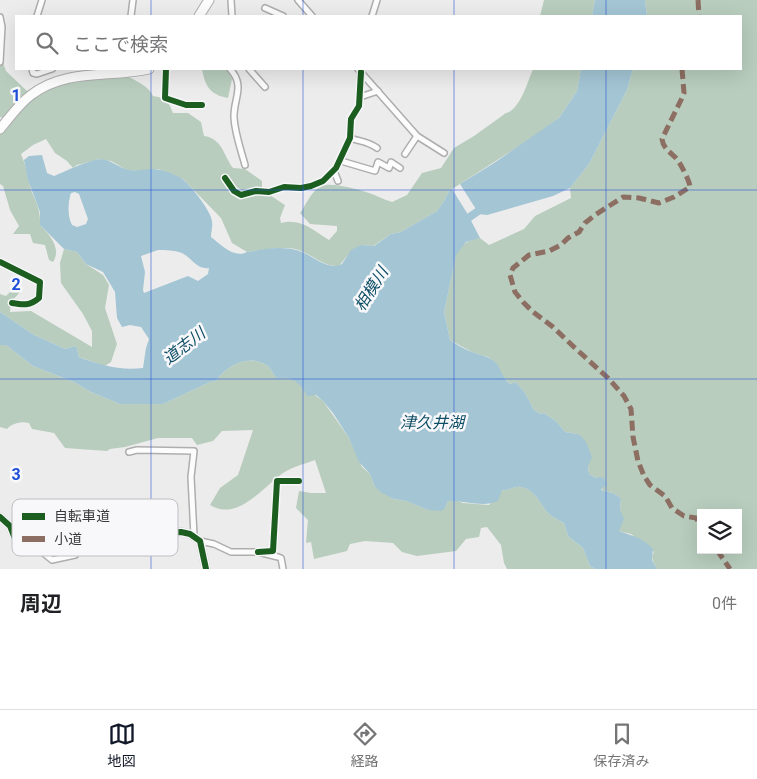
<!DOCTYPE html>
<html lang="ja">
<meta charset="utf-8">
<style>
body{margin:0;font-family:Roboto,"Noto Sans JP",sans-serif;background:#f2f2f2;color:#202124}
.controls{position:absolute;right:15px;bottom:15px;display:grid;overflow:hidden;border-radius:0px;box-shadow:0 5px 20px #0002}
.controls button{width:45px;height:45px;display:grid;place-items:center;padding:0;border:0;border-bottom:1px solid #e0e0e0;background:#fff;color:#202124;font:25px sans-serif}
.list{margin:0;padding:0;list-style:none}
h2{display:flex;justify-content:space-between;align-items:center;height:65px;margin:0;padding:0 20px;font-size:21px}
h2 small{font-size:16px;font-weight:400;color:#757577}
.icon{flex:none;width:28px;height:28px;fill:none;stroke:currentColor;stroke-width:2;stroke-linecap:round;stroke-linejoin:round}
.map{position:relative;flex:none;width:757px;height:569px;overflow:hidden}
.search{position:absolute;background:#fff;box-shadow:0 5px 20px #0002;left:15px;right:15px;top:15px;height:55px;display:flex;align-items:center;gap:12px;box-sizing:border-box;padding:0 18px;border-radius:0px;color:#757577;font-size:19px}
.sheet{height:140px;background:#fff}
nav{display:flex;justify-content:space-around;align-items:center;box-sizing:border-box;height:70px;border-top:1px solid #e0e0e0;background:#fff;font-size:14px;color:#757577}
nav a{display:grid;justify-items:center;gap:2px}
nav .on{color:#111827}
.map>svg:first-child{display:block}
.forest{fill:#b8cdbd;fill-rule:evenodd}
.water{fill:#a3c5d4;fill-rule:evenodd}
.lines{fill:none;stroke-linecap:round;stroke-linejoin:round}
.river{stroke:#a3c5d4;stroke-width:8}
.minor-casing{stroke:#aeaeae;stroke-width:8}
.tertiary-casing{stroke:#aeaeae;stroke-width:9}
.trunk-casing{stroke:#aeaeae;stroke-width:11}
.minor{stroke:#fcfcfc;stroke-width:5}
.tertiary{stroke:#fcfcfc;stroke-width:6}
.trunk{stroke:#fcfcfc;stroke-width:9}
.quiet{stroke:#8d6e63;stroke-width:5;stroke-dasharray:10 5;stroke-linecap:butt}
.cycleway-casing{stroke:#f8f8fb;stroke-width:9}
.cycleway{stroke:#1b5e20;stroke-width:6}
.grid{fill:none;stroke:#1d4ed8;stroke-width:1;stroke-opacity:0.55}
.labels{text-anchor:middle;dominant-baseline:central;stroke-width:5;stroke-linejoin:round;paint-order:stroke}
.water-label{font-size:16px;font-style:italic;fill:#0f4f66;stroke:#f8f8fb}
.key{fill:#f8f8fb;stroke:#bfbfc2;stroke-width:1}
.key-label{font-size:14px;fill:#3b3b3c}
.grid-label{font-size:16px;text-anchor:middle;font-weight:bold;fill:#1d4ed8;stroke:#f8f8fb;stroke-width:5;stroke-linejoin:round;paint-order:stroke}
</style>
<div class="map">
<svg width="757" height="569" viewBox="0 0 757 569">
<rect width="100%" height="100%" fill="#ececec"/>
<!-- forest -->
<g class="forest">
<polygon points="544,0 595,0 592,16 540,16"/>
<path d="M645,0h112v569h-100c-3,-6 -7,-11 -3,-17l-23,-18 -12,-3v-3l4,-7 -3,-11 1,-12 -8,-5 -10,-2 -7,-13 -7,-4 -1,-8 -11,-32 -12,-2 -9,-11 -12,-8 -3,1 -7,-4 -9,-17 -9,-11 -6,2 -9,-10 -6,-12 -7,-5 -16,-5 -22,-12 -6,-28 12,-58c6,-10 12,-14 24,-16l9,7 35,-16 11,-13 36,-18 -1,-10 19,-24 38,-74 6,-21h108v-53h-94zM701,513h37v37h-37z"/>
<path d="M0,55l6,16 22,21 90,-21c11,7 30,13 35,25 13,2 16,6 20,17h15l13,9 3,14c18,2 20,20 29,32l12,1 17,12v9l23,15 -5,13 1,5c21,-5 31,7 48,17l8,-9v-5l-27,-2 -10,-11c7,-9 11,-23 22,-27 8,-4 35,3 44,6 8,2 16,7 26,10l15,-7 15,-22 19,-5 13,-20 20,-12 32,-23c14,-3 22,-32 27,-44h48l-4,22 -18,27 -26,19 -84,54 -5,10 -7,10 -36,21 -10,2 -18,12 -12,-1 -14,11 -8,10c-16,1 -28,-13 -44,-17 -12,-3 -36,1 -48,3l-15,-9 -11,-25 -38,-39 -25,-10 -19,2 -12,-1 -16,-9 -12,-2 -22,6 -4,3 -6,-7 -12,-8 -9,-14 -13,6 -12,9c5,12 5,16 8,28 4,18 12,23 11,43 9,9 22,23 13,37l-4,-2 -4,-15 -12,-2 -3,-9h-17l6,-8 -9,-16 -7,-24 -3,-2v-50l8,-15 -8,-2z"/>
<path d="M202,69h25l5,10 -4,19c-18,-3 -23,-12 -26,-29z"/>
<polygon points="64,249 77,252 86,264 103,275 109,285 105,308 117,344 111,362 105,366 79,357 76,346 65,349 34,335 0,312 0,294 6,296 14,288 13,285 21,291 11,302 10,312 31,311 92,347 92,331 83,314 61,283 60,263"/>
<path d="M0,345h6l27,21 41,16 17,10 29,12h43l47,-22 6,-1c11,-16 34,-28 52,-15 3,3 6,9 9,13l5,-2 12,3 29,21 26,37 13,29 8,7 5,13 19,12 12,2 22,9 17,-2 3,-7h10l5,2 26,2 13,-15c7,1 12,-4 19,-3 13,2 19,16 26,25 5,5 11,8 17,11l4,13 15,12 7,18 5,3h-88l-3,-6 -3,-18 -14,-18 -6,1 -2,9 -13,2 -10,12 -39,5 -15,-4 -9,-9 -28,-2 -15,3 -3,7 -33,8 -3,-17 -5,1 2,-23 -12,-12 3,-17 12,2h15l-11,-33c-11,4 -23,7 -32,13 -20,14 -45,49 -73,32l10,-17 18,-13 15,-45 -31,1 -9,10 -16,4 -5,-7h-34l-33,9 -15,2 -3,2 -42,-3 -11,-15 -22,-4 -3,-6c-7,-2 -18,1 -22,6l-7,-2z"/>
</g>
<!-- water -->
<g class="water">
<polygon points="595,0 645,0 647,16 592,16"/>
<polygon points="581,69 633,69 627,90 589,164 570,188 553,196 487,215 479,214 460,184 494,163 559,118 577,91"/>
<path d="M42,155l5,18 7,3c10,-4 37,-17 47,-17 11,1 18,9 28,11 10,2 21,-3 31,0 7,1 15,5 21,8 9,6 30,33 31,43 1,5 -1,11 -1,16 9,7 23,22 36,15 19,-3 36,-7 55,0 12,5 27,19 40,12l9,-14 10,-5 13,1 17,-12 10,-2 36,-21 7,-10 5,-10 3,-2 15,24 13,25 -14,4 -10,13 -12,57 6,28c7,5 16,10 25,13 6,2 14,4 19,8 6,5 7,15 16,23l6,-2 9,11 9,17 7,4 3,-1 12,8 9,11 12,2 4,2 5,6 6,15 -4,9 1,8 7,4 5,-1 3,1 3,6 -6,5 2,2 10,2 8,5 -1,12 4,9 -5,12c14,5 24,7 34,18l-1,11 5,9h-62l-5,-3 -7,-18 -15,-12 -4,-13c-6,-3 -12,-6 -17,-11 -7,-9 -13,-23 -26,-25 -7,-1 -12,4 -19,3l-4,11c-16,7 -33,-1 -50,0l-3,7 -4,3 -13,-1 -22,-9 -12,-2 -12,-6 -7,-6 -5,-13 -11,-12 -10,-24 -16,-25 -10,-12 -7,-6 -9,1c-4,-11 -17,-22 -30,-17 -3,-4 -6,-10 -9,-13 -18,-13 -41,-1 -52,15l-6,1 -47,22h-43l-29,-12 -17,-10 -41,-16 -27,-21h-6v-33l34,23 31,14 11,-3 3,11c21,8 41,14 64,11l3,-20 3,-9 -8,-12 -11,-2 -8,2 -5,-9 -2,-26 -12,-20 -17,-8 -9,-12 -13,-3 -24,-24v-13l-12,-32 -4,-20 5,-4zM75,192l4,2 9,25 -2,5 -9,3 -5,-2c-5,-10 -4,-23 -1,-32zM158,250c8,0 16,0 24,3 10,5 15,17 27,15l-1,6 -10,7 -10,-5 -44,17 -1,-3 2,-18 -4,-16z"/>
</g>
<g class="lines">
<!-- river -->
<polyline class="river" points="461,223 484,207"/>
<defs>
<g id="minor">
<polyline points="231,0 232,16"/>
<polyline points="298,0 312,16"/>
<polyline points="265,8 283,16"/>
<polyline points="37,16 42,0"/>
<polyline points="131,16 133,0"/>
<polyline points="372,16 377,0"/>
<polyline points="0,17 2,27 0,62"/>
<polyline points="32,69 33,73 37,74 52,69"/>
<polyline points="166,69 165,98 186,105 202,105"/>
<path d="M230,69c16,17 3,30 4,49 1,16 7,32 11,47"/>
<polyline points="249,69 265,87"/>
<polyline points="358,69 417,136 444,153"/>
<polyline points="360,97 378,91"/>
<path d="M350,138c11,4 17,3 27,10"/>
<polyline points="405,154 417,136"/>
<polyline points="341,161 375,171 378,162 389,168 391,162 400,168"/>
<polyline points="334,171 338,181"/>
<polyline points="225,178 234,191 241,195 256,191 269,192 284,187 301,188 311,186 323,181 336,168 350,138 351,119 359,106 361,72"/>
<path d="M0,262l40,20 -1,16c-9,8 -16,7 -27,5"/>
<polyline points="129,452 137,450 194,451 191,477 194,536"/>
<polyline points="200,541 214,544 231,552 258,552 278,557 281,558 283,569"/>
<polyline points="35,546 52,560 75,555"/>
<polyline points="258,552 273,551 277,481 299,481"/>
</g>
<polyline id="tertiary" points="0,517 10,526 17,544 23,547 37,546 109,530 121,530 138,534 181,532 190,534 200,541 206,569"/>
<g id="trunk">
<polyline points="199,16 209,0"/>
<path d="M0,129c10,-12 19,-25 31,-34 35,-27 78,-17 118,-26"/>
</g>
</defs>
<!-- minor casing -->
<use href="#minor" class="minor-casing"/>
<!-- tertiary casing -->
<use href="#tertiary" class="tertiary-casing"/>
<!-- trunk casing -->
<use href="#trunk" class="trunk-casing"/>
<!-- minor -->
<use href="#minor" class="minor"/>
<!-- tertiary -->
<use href="#tertiary" class="tertiary"/>
<!-- trunk -->
<use href="#trunk" class="trunk"/>
<!-- quiet -->
<g class="quiet">
<polyline points="698,0 699,16"/>
<path d="M682,69l2,24 -2,5 -20,41c1,9 8,13 14,19 4,4 14,24 14,29l-16,10 -15,6 -20,-5 -16,-1 -28,18 -10,8 -6,9 -11,6 -7,7 -12,6 -20,4 -16,13 -3,7 5,17 8,10 10,10 20,15 22,21 33,30 16,18 7,13 2,28 5,24 6,15 6,9 15,11 7,12 12,8 12,2 5,7"/>
<polyline points="717,550 730,569"/>
</g>
<defs>
<g id="cycleway">
<polyline points="166,69 165,98 186,105 202,105"/>
<polyline points="225,178 234,191 241,195 256,191 269,192 284,187 301,188 311,186 323,181 336,168 350,138 351,119 359,106 361,72"/>
<path d="M0,262l40,20 -1,16c-9,8 -16,7 -27,5"/>
<polyline points="0,517 10,526 17,544 23,547 37,546 109,530 121,530 138,534 181,532 190,534 200,541 206,569"/>
<polyline points="258,552 273,551 277,481 299,481"/>
</g>
</defs>
<!-- cycleway casing -->
<use href="#cycleway" class="cycleway-casing"/>
<!-- cycleway -->
<use href="#cycleway" class="cycleway"/>
</g>
<!-- grid -->
<path class="grid" d="M151,0v16M303,0v16M454,0v16M606,0v16M151,69v500M303,69v500M454,69v500M606,69v500M0,190h757M0,379h757"/>
<g class="labels">
<!-- water labels -->
<g class="water-label">
<text transform="translate(371 289) rotate(-58)">相模川</text>
<text transform="translate(184 346) rotate(-38)">道志川</text>
<text x="432" y="422">津久井湖</text>
</g>
</g>
<!-- legend -->
<rect x="12" y="499" width="166" height="57" rx="8" class="key"/>
<rect x="22" y="513" width="23" height="7" fill="#1b5e20"/>
<rect x="22" y="536" width="23" height="6" fill="#8d6e63"/>
<g class="key-label">
<text x="54" y="521">自転車道</text>
<text x="54" y="544">小道</text>
</g>
<g class="grid-label">
<text x="16" y="101">1</text>
<text x="16" y="290">2</text>
<text x="16" y="480">3</text>
</g>
</svg>
<div class="controls">
<button><svg class="icon" aria-label="layers" viewBox="0 0 24 24"><path d="M12 4l9 5-9 5-9-5zM3 14l9 5 9-5"/></svg></button>
</div>
<div class="search"><svg class="icon" aria-label="search" viewBox="0 0 24 24"><circle cx="10" cy="10" r="6"/><path d="M15 15l6 6"/></svg>ここで検索</div>
</div>
<section class="sheet">
<h2>周辺<small>0件</small></h2>
<ul class="list">
</ul>
</section>
<nav>
<a class="on"><svg class="icon" aria-label="map" viewBox="0 0 24 24"><path d="M3 6l6-2 6 2 6-2v14l-6 2-6-2-6 2zM9 4v14M15 6v14"/></svg>地図</a>
<a><svg class="icon" aria-label="directions" viewBox="0 0 24 24"><path d="M12 3l9 9-9 9-9-9zM9 14v-3h6M13 9l2 2-2 2"/></svg>経路</a>
<a><svg class="icon" aria-label="saved" viewBox="0 0 24 24"><path d="M7 4h10v16l-5-4-5 4z"/></svg>保存済み</a>
</nav>
